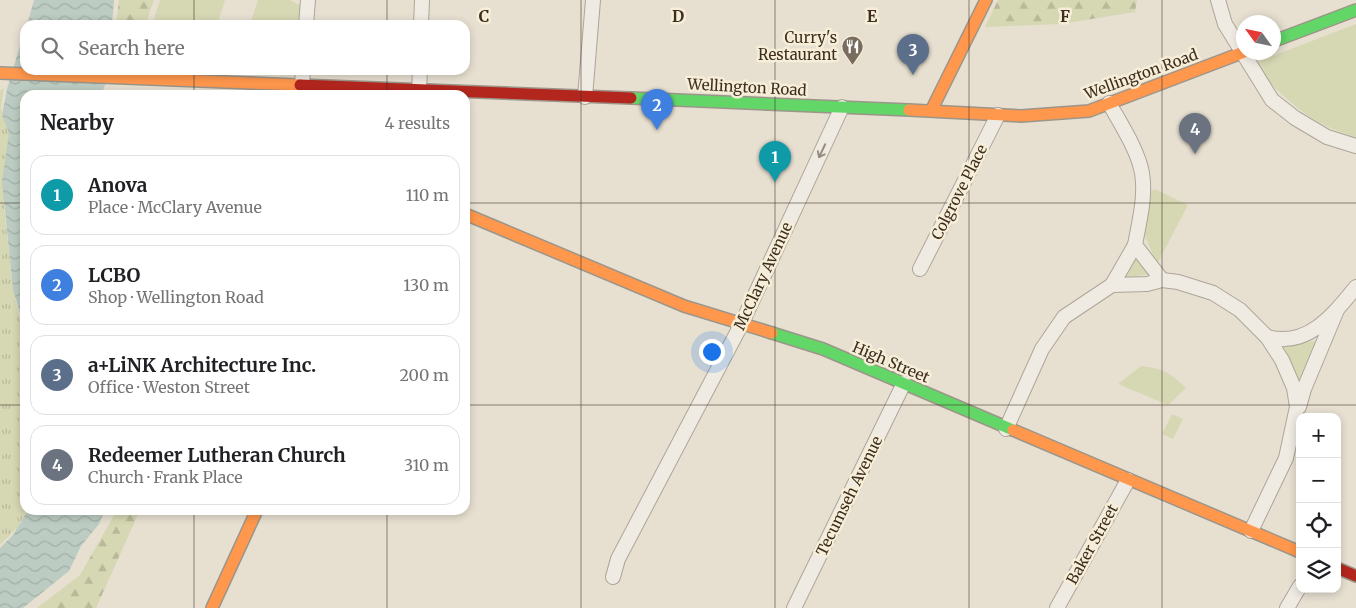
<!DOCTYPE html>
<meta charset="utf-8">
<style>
body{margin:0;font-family:Merriweather,serif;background:#f2f2f2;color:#202124}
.controls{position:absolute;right:15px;bottom:15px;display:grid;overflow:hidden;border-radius:10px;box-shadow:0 2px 8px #0003}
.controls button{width:45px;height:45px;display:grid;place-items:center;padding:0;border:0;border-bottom:1px solid #e0e0e0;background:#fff;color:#202124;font:25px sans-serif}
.compass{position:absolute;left:1236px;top:15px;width:45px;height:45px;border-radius:50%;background:#fff;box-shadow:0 2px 8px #0003;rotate:303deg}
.you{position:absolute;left:711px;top:351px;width:18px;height:18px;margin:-12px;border:4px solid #fff;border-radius:50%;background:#1a73e8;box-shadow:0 0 0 8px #1a73e833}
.badge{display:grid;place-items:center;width:32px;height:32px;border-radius:50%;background:#786c5e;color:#fff;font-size:16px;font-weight:700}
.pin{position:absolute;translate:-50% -41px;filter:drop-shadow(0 1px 2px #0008)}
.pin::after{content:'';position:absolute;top:26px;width:18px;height:15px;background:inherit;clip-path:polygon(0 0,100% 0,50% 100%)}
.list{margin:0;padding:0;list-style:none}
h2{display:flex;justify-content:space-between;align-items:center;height:65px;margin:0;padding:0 20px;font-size:21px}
h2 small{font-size:16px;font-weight:400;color:#757577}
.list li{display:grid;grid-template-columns:32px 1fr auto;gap:15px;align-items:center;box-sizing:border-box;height:80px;margin:0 10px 10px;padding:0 10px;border:1px solid #e0e0e0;border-radius:15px}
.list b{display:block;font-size:19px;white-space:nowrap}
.list p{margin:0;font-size:16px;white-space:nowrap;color:#757577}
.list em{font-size:16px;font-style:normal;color:#757577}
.icon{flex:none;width:28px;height:28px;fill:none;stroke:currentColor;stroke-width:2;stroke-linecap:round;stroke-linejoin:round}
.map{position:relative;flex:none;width:1356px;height:608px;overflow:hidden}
.search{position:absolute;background:#fff;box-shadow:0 2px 8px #0003;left:20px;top:20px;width:450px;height:55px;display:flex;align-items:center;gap:12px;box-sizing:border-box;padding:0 18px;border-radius:15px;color:#757577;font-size:19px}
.panel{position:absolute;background:#fff;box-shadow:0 2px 8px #0003;left:20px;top:90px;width:450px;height:425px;border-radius:15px}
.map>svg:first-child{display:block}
.grass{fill:#d6d7b3}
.forest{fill:url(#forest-firs)}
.park{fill:url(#park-tufts)}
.water{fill:url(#water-waves)}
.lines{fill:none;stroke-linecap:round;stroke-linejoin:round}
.street-casing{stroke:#ada599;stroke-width:16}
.fast-casing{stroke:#9c958a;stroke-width:14}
.slow-casing{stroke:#9c958a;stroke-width:14}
.jam-casing{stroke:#9c958a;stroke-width:14}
.street{stroke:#efebe3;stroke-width:14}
.fast{stroke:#63d668;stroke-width:11}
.slow{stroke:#ff974d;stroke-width:11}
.jam{stroke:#b3261e;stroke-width:11}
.oneway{stroke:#968c82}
.grid{fill:none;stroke:#3d2e20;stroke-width:1;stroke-opacity:0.55}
.labels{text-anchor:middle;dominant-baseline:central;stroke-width:5;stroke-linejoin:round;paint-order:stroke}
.poi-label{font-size:15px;fill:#3d2e20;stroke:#f7eed8;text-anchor:end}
.street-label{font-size:15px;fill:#3d2e20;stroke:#f7eed8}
.grid-label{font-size:16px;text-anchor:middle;font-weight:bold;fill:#3d2e20;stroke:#f7eed8;stroke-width:5;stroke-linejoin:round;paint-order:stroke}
</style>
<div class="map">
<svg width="1356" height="608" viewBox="0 0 1356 608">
<defs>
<pattern id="forest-firs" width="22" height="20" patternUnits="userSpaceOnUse" patternTransform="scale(1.25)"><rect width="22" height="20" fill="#d6d7b3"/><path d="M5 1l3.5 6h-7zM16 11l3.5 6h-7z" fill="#b9b99a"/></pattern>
<pattern id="park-tufts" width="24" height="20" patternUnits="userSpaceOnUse" patternTransform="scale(1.25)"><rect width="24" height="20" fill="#d6d7b3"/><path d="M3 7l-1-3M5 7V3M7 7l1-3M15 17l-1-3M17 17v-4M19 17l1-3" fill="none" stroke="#b9b99a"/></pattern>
<pattern id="water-waves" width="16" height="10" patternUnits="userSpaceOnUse" patternTransform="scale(1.25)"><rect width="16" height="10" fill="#bcccc2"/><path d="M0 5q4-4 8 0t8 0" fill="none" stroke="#a2b0a6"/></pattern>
</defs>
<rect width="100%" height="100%" fill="#e7e0d1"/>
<!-- grass -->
<g class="grass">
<polygon points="160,0 225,0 217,25 152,25"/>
<polygon points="258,0 290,0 301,6 299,25 250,25"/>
<path d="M1356,24v113c-44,-12 -66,-34 -97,-65l-5,-9z"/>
<polygon points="1155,189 1188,205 1157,264 1143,231 1150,192"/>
<polygon points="1136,255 1149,274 1123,278"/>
<polygon points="1316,341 1299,386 1280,344"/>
<path d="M1141,366c22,2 29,7 45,22l-18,17 -50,-21z"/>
<polygon points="1172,414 1183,419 1173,439 1162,434"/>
</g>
<!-- forest -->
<g class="forest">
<polygon points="119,0 154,0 146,23 116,25"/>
<polygon points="998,0 1137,0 1135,12 1061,24 985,27"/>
<polygon points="117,510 140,510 96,608 37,608 80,575"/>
</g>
<!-- park -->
<polygon class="park" points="4,88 1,108 9,133 4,207 13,290 25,336 25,510 27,510 18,527 0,545 0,91"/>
<!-- water -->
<g class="water">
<polygon points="34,0 114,0 112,25 27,25"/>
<polygon points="25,29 25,70 109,70 102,95 25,95 25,329 13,290 2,181 9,133 2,115 7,89"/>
<polygon points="28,510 105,510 99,524 81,546 69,571 23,608 0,608 0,548 13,535"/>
</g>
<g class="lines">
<defs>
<g id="street">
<polyline points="1218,0 1225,24 1272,100 1295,118 1327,137 1356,146"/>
<polyline points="306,25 308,0"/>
<polyline points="421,25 422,0"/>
<polyline points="302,85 303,70"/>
<polyline points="419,90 420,70"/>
<polyline points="585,97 593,0"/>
<path d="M1109,103c11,20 29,47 33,70 4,24 -3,49 -7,72l27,35"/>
<polyline points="920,269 998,115"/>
<polyline points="1112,285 1135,245"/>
<path d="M1267,337c41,11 66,-22 89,-50"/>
<polyline points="1299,407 1304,389 1337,310"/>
<polyline points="1006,429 1042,349 1064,317 1112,285 1147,284 1162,280 1178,282 1213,293 1240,310 1267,337 1282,360 1294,388 1297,407 1286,458 1251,531"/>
<polyline points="613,577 618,559 741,325 842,107"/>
<polyline points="794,608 904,383"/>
<polyline points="1057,608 1128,480"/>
<polyline points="1287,608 1300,586"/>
</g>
<g id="fast">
<polyline points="1274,41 1356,10"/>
<polyline points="631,98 909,110"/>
<polyline points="772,333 823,349 1013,430"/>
</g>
<g id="slow">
<polyline points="0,73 300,85"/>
<polyline points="909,110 1021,116 1089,111 1244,52"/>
<polyline points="931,111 986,0"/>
<polyline points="465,214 684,306 772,333"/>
<polyline points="1013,430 1300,552"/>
<polyline points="212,608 257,510"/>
</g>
<g id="jam">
<polyline points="300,85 631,98"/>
<polyline points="1337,568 1356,576"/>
</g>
</defs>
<!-- street casing -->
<use href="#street" class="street-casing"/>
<!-- fast casing -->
<use href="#fast" class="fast-casing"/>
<!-- slow casing -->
<use href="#slow" class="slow-casing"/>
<!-- jam casing -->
<use href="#jam" class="jam-casing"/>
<!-- street -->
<use href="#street" class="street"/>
<!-- fast -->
<use href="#fast" class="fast"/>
<!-- slow -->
<use href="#slow" class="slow"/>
<!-- jam -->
<use href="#jam" class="jam"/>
</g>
<!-- one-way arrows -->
<defs><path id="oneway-shaft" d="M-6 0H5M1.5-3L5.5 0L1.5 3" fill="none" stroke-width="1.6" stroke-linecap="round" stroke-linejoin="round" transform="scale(1.25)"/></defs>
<use class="oneway" href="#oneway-shaft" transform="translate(822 151) rotate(115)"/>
<!-- grid -->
<path class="grid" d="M194,0v25M387,0v25M581,0v608M775,0v608M969,0v608M1162,0v608M194,70v25M387,70v25M0,203h25M465,203h891M0,405h25M465,405h891M194,510v98M387,510v98"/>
<!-- icons -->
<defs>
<symbol id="restaurant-pin" viewBox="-11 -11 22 30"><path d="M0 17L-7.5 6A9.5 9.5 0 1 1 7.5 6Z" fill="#786c5e" stroke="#f7eed8"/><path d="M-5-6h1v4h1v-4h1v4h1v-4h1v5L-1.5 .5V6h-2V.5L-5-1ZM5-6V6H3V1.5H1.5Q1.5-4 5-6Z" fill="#fff"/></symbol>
</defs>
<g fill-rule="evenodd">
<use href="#restaurant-pin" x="840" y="34" width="25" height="34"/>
</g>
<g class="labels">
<!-- poi labels -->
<g class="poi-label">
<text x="837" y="37">Curry's<tspan x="837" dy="17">Restaurant</tspan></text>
</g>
<!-- street labels -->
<g class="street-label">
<text transform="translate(1141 74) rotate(-20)">Wellington Road</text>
<text transform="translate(747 87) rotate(3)">Wellington Road</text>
<text transform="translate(959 192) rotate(-63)">Colgrove Place</text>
<text transform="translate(763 276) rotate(-65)">McClary Avenue</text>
<text transform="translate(891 362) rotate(23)">High Street</text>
<text transform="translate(849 496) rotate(-64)">Tecumseh Avenue</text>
<text transform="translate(1092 544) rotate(-61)">Baker Street</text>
</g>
</g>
<g class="grid-label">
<text x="484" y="22">C</text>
<text x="678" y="22">D</text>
<text x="872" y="22">E</text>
<text x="1065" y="22">F</text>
</g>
</svg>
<div class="controls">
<button>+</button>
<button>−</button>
<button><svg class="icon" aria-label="locate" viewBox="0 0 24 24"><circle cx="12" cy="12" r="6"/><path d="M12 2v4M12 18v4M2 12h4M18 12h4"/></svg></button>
<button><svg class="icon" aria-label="layers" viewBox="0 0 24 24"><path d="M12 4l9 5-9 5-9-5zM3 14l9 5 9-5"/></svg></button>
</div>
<svg class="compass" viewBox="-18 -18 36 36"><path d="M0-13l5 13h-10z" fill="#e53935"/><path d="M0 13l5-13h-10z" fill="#757577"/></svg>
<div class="you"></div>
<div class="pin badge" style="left:775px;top:182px;background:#0f9aa8">1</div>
<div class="pin badge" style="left:657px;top:130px;background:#3f7fe0">2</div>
<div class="pin badge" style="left:913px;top:75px;background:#5c6f8a">3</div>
<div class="pin badge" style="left:1195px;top:154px;background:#6b7280">4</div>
<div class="search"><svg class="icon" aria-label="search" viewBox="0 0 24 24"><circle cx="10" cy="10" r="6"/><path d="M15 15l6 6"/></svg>Search here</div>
<section class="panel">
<h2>Nearby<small>4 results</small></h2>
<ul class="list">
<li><span class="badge" style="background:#0f9aa8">1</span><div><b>Anova</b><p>Place · McClary Avenue</p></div><em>110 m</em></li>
<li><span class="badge" style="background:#3f7fe0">2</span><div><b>LCBO</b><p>Shop · Wellington Road</p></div><em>130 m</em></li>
<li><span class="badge" style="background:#5c6f8a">3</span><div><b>a+LiNK Architecture Inc.</b><p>Office · Weston Street</p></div><em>200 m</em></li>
<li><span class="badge" style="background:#6b7280">4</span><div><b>Redeemer Lutheran Church</b><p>Church · Frank Place</p></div><em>310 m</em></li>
</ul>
</section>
</div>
